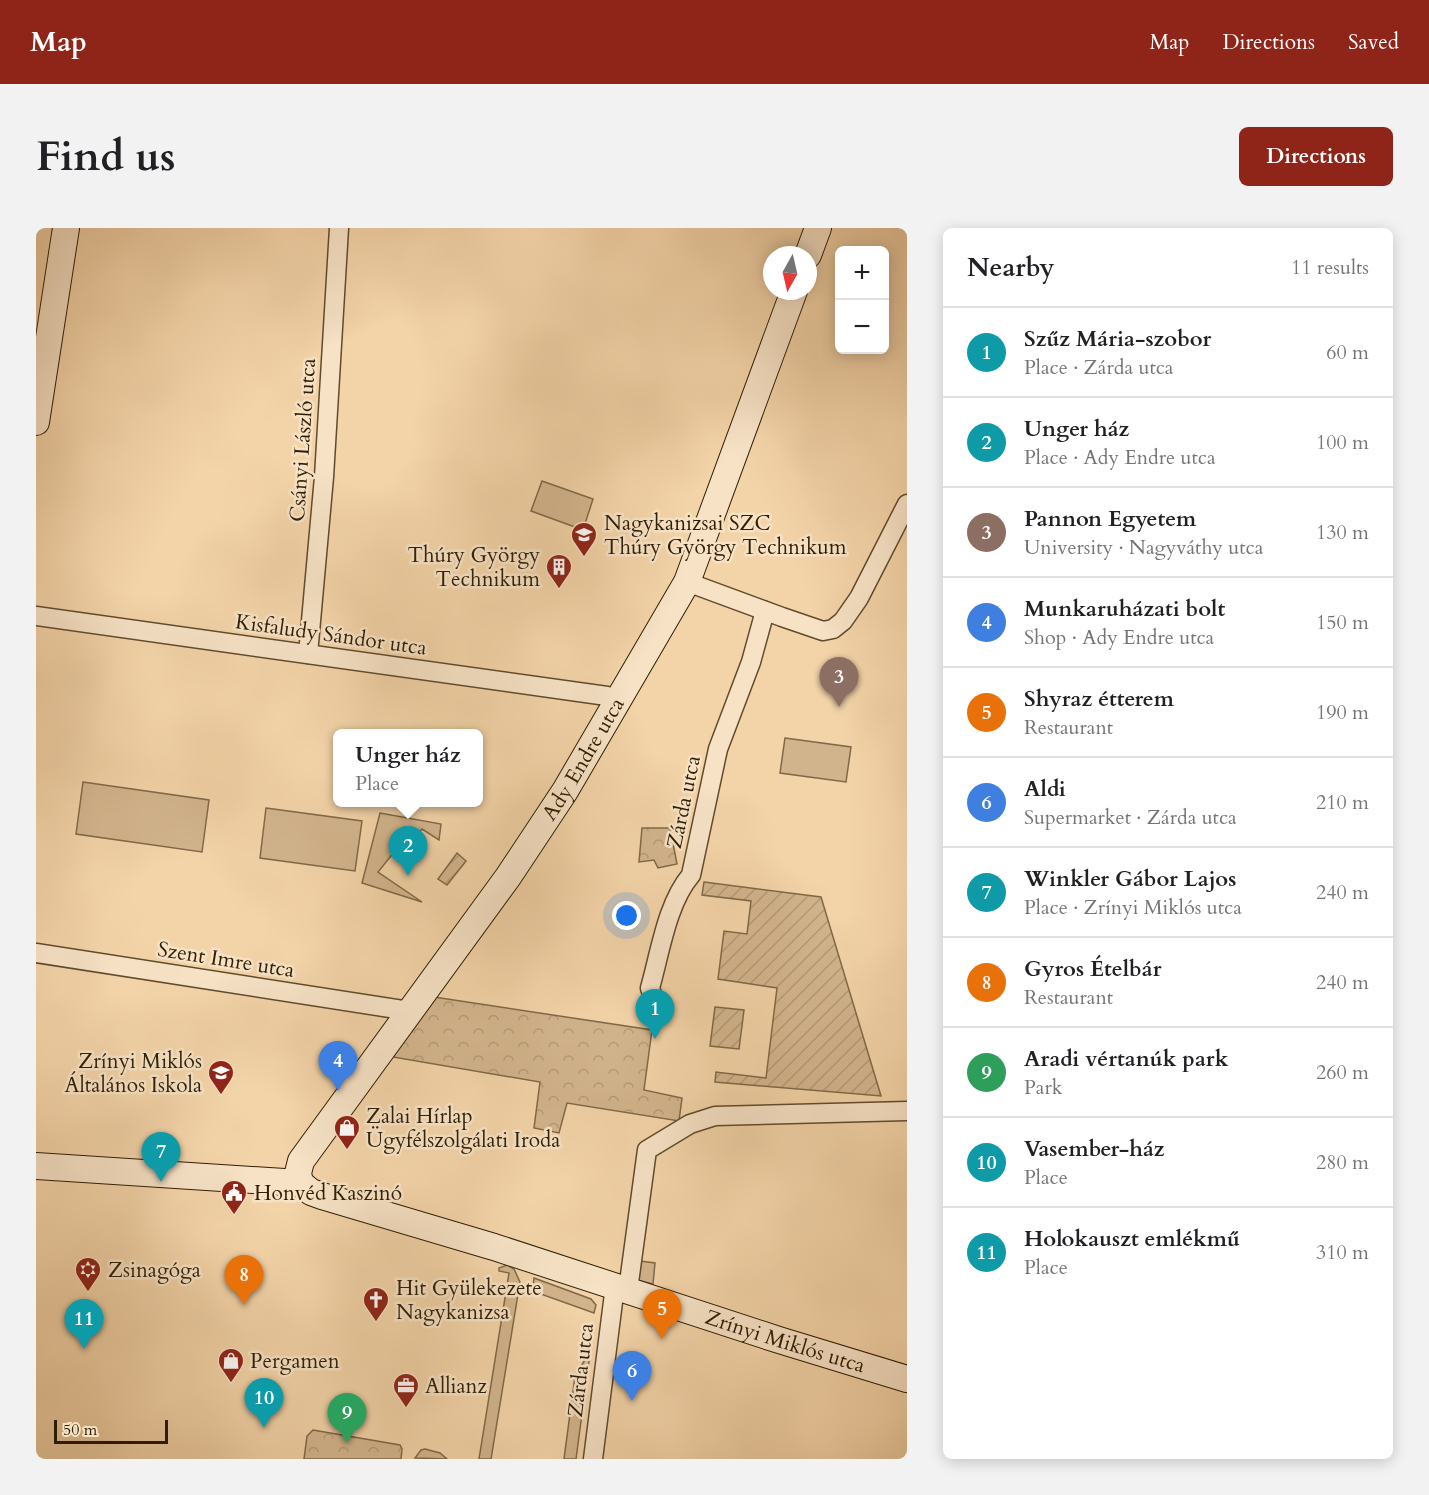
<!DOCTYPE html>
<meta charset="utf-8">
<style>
body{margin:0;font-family:Cardo,serif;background:#f2f2f2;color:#202124}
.controls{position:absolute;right:18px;top:18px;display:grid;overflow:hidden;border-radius:9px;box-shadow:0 3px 15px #0003}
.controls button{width:54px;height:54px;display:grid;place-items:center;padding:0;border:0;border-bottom:2px solid #e0e0e0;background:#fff;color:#202124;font:30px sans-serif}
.compass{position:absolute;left:727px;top:18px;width:54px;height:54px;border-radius:50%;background:#fff;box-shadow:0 3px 15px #0003;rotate:188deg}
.scale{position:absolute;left:18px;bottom:15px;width:114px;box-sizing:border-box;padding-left:6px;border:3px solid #2f1e04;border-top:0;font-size:16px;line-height:21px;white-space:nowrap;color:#2f1e04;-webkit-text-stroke:4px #f7e2c6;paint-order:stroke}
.you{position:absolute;left:591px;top:688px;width:21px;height:21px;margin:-15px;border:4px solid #fff;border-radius:50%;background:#1a73e8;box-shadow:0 0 0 9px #1a73e833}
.badge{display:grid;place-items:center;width:39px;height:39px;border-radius:50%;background:#8f2418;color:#fff;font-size:20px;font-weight:700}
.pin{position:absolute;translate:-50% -50px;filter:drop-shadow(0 2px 3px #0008)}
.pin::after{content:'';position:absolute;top:32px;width:21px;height:18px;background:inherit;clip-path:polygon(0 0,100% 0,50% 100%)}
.popup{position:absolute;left:297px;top:501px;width:150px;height:78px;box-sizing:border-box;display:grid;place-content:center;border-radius:9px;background:#fff;filter:drop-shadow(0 2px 4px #0005);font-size:20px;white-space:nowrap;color:#757577}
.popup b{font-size:22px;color:#202124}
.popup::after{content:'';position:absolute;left:50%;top:100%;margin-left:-12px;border:12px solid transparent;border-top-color:#fff}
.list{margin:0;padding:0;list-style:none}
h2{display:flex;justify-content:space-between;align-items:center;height:78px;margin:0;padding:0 24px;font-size:26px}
h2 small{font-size:20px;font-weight:400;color:#757577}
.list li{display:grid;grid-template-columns:39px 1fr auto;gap:18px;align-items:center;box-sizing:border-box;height:90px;padding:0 24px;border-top:2px solid #e0e0e0}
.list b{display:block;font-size:22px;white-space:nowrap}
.list p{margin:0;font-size:20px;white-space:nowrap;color:#757577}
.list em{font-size:20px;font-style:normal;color:#757577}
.map{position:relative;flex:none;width:871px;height:1231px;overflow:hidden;border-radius:9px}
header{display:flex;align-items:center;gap:36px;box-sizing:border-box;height:84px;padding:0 30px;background:#8f2418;color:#fff}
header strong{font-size:28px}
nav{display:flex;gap:33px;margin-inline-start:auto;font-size:21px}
.intro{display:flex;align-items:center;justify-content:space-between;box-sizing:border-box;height:144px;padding:0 36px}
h1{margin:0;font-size:42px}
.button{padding:15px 27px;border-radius:9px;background:#8f2418;color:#fff;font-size:21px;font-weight:700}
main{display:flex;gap:36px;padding:0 36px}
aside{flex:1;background:#fff;border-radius:9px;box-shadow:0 3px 15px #0003}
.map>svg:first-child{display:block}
.grass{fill:#d2b48c;stroke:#806948;stroke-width:1.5}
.park{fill:url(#park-crowns);stroke:#806948;stroke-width:1.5}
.garden{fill:url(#garden-furrows);stroke:#806948;stroke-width:1.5}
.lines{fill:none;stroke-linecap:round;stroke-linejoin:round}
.street-casing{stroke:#604b2d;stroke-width:21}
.secondary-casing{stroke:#2f1e04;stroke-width:28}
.street{stroke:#f7e2c6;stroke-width:18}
.secondary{stroke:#f7e2c6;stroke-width:26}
.labels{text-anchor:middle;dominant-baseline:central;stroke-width:5;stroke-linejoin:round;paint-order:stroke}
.street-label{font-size:21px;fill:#2f1e04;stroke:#f7e2c6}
.poi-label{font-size:21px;fill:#2f1e04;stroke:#f7e2c6;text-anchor:start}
</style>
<header>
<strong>Map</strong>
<nav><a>Map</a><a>Directions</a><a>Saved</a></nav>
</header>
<div class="intro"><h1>Find us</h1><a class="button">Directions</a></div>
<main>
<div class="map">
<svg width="871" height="1231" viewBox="0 0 871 1231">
<defs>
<pattern id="park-crowns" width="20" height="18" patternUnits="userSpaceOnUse" patternTransform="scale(1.5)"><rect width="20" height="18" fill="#d2b48c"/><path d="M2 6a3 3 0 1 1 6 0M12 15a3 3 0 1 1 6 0" fill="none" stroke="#b59a77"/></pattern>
<pattern id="garden-furrows" width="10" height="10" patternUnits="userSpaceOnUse" patternTransform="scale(1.5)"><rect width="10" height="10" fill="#d2b48c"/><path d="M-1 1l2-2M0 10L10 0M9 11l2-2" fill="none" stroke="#b59a77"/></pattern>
</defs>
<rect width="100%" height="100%" fill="#f3d3a8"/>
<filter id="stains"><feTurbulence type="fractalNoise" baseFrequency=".00333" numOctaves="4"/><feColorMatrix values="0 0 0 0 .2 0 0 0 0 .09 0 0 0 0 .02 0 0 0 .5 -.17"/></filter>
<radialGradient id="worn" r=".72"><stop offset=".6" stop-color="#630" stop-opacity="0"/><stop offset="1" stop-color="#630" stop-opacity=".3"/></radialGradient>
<!-- grass -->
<g class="grass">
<polygon points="506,253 557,271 547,302 495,283"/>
<polygon points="749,510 815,519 810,554 744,545"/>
<polygon points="47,554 173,572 166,624 40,606"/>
<polygon points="230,580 326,593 319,643 224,630"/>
<polygon points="344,585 405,596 403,612 386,601 381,607 375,603 342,644 386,674 326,655"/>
<polygon points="604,1033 619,1035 617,1056 601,1052"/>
<polygon points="471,1037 478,1041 484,1054 455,1231 443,1231 473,1045 463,1043 463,1040"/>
<polygon points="498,1050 555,1071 560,1077 558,1085 499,1064 497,1058"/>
<polygon points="550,1130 553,1133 540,1231 528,1231 539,1148"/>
<polygon points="389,1221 404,1225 411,1231 379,1230 385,1222"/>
</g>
<!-- park -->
<g class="park">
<polygon points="606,600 634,600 641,636 622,640 618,632 603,634"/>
<polygon points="398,769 616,802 608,862 646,870 643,893 531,875 523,905 498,900 504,854 357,829"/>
<polygon points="277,1202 364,1217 366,1221 365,1231 268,1231 271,1208"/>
</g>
<!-- garden -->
<g class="garden">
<polygon points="421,625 430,633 411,657 402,651"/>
<polygon points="668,654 785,669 845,868 679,854 680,844 730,850 741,760 682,751 688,703 711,706 715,673 666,667"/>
<polygon points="679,779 708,782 703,821 674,818"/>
</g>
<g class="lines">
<defs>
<g id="street">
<polyline points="651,354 746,389 787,403 797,401 807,393 823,370 871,276"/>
<polyline points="0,388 571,468 581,475"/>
<polyline points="272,426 288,249 303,0"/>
<polyline points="0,725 373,783"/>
<path d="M618,772l-4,-12c10,-35 17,-85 41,-113l27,-126 33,-87 14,-51"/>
<polyline points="592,1062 611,922 654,896 679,888 871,883"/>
<polyline points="557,1231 579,1058"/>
</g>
<g id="secondary">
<polyline points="772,27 782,0"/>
<polyline points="0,194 30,0"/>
<path id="s1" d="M0,938l264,17 11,9 11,4 172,51 285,93 128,39"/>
<path id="s2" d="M264,955l-2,-10 3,-12 207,-284 57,-86 122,-209 107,-291"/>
</g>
</defs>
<!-- street casing -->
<use href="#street" class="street-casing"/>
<!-- secondary casing -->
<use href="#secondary" class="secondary-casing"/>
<!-- street -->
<use href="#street" class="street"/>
<!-- secondary -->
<use href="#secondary" class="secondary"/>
</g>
<!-- icons -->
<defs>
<symbol id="school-pin" viewBox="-11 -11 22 30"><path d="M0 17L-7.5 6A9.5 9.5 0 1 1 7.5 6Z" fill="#8f2418" stroke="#f7e2c6"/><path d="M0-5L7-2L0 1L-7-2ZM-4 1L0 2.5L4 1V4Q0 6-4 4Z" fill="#fff"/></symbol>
<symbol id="building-pin" viewBox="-11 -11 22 30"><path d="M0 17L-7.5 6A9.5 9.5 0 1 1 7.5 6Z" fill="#8f2418" stroke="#f7e2c6"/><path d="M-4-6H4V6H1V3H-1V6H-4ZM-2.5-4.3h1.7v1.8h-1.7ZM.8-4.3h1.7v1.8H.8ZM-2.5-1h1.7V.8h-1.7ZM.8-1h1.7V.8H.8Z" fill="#fff"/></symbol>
<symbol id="shop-pin" viewBox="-11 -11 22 30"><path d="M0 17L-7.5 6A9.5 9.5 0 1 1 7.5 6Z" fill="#8f2418" stroke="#f7e2c6"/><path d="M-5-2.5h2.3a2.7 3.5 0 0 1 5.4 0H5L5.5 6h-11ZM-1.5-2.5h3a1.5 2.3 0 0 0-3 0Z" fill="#fff"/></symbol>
<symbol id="civic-pin" viewBox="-11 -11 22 30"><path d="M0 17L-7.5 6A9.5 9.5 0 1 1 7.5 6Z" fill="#8f2418" stroke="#f7e2c6"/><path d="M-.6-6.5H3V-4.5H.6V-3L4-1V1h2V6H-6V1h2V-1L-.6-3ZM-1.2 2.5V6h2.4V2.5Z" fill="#fff"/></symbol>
<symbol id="synagogue-pin" viewBox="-11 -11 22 30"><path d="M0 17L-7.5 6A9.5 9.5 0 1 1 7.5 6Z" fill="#8f2418" stroke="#f7e2c6"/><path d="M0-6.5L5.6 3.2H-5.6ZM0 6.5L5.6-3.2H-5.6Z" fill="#fff"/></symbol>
<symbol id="church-pin" viewBox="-11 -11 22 30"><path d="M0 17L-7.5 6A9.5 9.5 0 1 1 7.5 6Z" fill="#8f2418" stroke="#f7e2c6"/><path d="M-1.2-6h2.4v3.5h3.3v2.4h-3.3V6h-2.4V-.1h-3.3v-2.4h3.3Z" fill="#fff"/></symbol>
<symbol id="office-pin" viewBox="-11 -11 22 30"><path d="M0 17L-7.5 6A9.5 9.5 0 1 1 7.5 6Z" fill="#8f2418" stroke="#f7e2c6"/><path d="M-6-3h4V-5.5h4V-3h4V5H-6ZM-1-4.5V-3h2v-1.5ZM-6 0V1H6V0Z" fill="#fff"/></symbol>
</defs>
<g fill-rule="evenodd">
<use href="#school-pin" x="533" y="292" width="30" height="40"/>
<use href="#building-pin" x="508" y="324" width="30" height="40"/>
<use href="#school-pin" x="170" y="830" width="30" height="40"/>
<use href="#shop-pin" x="296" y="885" width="30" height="40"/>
<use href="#civic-pin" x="183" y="950" width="30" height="40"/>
<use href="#synagogue-pin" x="37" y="1027" width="30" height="40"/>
<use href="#church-pin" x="325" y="1057" width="30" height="40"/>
<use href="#shop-pin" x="180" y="1118" width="30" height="40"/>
<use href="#office-pin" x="355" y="1143" width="30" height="40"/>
</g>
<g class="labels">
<!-- street labels -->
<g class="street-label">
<text transform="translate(267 212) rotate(-86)">Csányi László utca</text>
<text transform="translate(295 407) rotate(8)">Kisfaludy Sándor utca</text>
<text stroke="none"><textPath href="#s2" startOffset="514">Ady Endre utca</textPath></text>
<text transform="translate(648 574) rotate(-78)">Zárda utca</text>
<text transform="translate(190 732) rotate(9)">Szent Imre utca</text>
<text stroke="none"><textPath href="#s1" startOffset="776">Zrínyi Miklós utca</textPath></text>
<text transform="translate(545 1142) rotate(-83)">Zárda utca</text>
</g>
<!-- poi labels -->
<g class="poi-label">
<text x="568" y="295">Nagykanizsai SZC<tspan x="568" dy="24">Thúry György Technikum</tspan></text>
<text x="504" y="327" text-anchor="end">Thúry György<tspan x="504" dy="24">Technikum</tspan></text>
<text x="166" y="833" text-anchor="end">Zrínyi Miklós<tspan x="166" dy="24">Általános Iskola</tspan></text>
<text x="330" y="888">Zalai Hírlap<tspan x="330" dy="24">Ügyfélszolgálati Iroda</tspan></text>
<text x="218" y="965">Honvéd Kaszinó</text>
<text x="72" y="1042">Zsinagóga</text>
<text x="360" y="1060">Hit Gyülekezete<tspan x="360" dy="24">Nagykanizsa</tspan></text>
<text x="214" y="1133">Pergamen</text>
<text x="389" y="1158">Allianz</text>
</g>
</g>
<rect width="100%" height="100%" filter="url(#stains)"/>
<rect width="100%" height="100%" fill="url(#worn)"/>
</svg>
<div class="controls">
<button>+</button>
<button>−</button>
</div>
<svg class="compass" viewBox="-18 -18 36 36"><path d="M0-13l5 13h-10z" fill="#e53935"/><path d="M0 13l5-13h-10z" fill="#757577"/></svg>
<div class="scale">50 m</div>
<div class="you"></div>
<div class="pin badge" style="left:619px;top:811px;background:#0f9aa8">1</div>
<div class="pin badge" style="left:372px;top:648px;background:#0f9aa8">2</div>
<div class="popup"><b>Unger ház</b>Place</div>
<div class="pin badge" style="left:803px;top:479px;background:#8d6e63">3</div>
<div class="pin badge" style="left:302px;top:863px;background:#3f7fe0">4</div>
<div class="pin badge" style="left:626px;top:1111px;background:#e8710a">5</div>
<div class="pin badge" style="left:596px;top:1173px;background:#3f7fe0">6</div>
<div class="pin badge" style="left:125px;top:954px;background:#0f9aa8">7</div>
<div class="pin badge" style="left:208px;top:1077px;background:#e8710a">8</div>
<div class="pin badge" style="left:311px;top:1215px;background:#2e9e5b">9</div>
<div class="pin badge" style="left:228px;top:1200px;background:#0f9aa8">10</div>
<div class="pin badge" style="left:48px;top:1121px;background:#0f9aa8">11</div>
</div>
<aside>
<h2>Nearby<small>11 results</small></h2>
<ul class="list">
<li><span class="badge" style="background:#0f9aa8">1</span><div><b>Szűz Mária-szobor</b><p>Place · Zárda utca</p></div><em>60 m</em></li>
<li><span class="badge" style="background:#0f9aa8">2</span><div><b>Unger ház</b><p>Place · Ady Endre utca</p></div><em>100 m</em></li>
<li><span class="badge" style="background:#8d6e63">3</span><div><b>Pannon Egyetem</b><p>University · Nagyváthy utca</p></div><em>130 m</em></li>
<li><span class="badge" style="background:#3f7fe0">4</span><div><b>Munkaruházati bolt</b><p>Shop · Ady Endre utca</p></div><em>150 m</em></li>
<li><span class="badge" style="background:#e8710a">5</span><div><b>Shyraz étterem</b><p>Restaurant</p></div><em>190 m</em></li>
<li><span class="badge" style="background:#3f7fe0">6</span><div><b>Aldi</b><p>Supermarket · Zárda utca</p></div><em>210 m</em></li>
<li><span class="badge" style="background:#0f9aa8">7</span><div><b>Winkler Gábor Lajos</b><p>Place · Zrínyi Miklós utca</p></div><em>240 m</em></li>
<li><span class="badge" style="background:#e8710a">8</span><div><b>Gyros Ételbár</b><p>Restaurant</p></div><em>240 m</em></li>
<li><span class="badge" style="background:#2e9e5b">9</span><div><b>Aradi vértanúk park</b><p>Park</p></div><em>260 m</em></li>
<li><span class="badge" style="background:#0f9aa8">10</span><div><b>Vasember-ház</b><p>Place</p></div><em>280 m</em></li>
<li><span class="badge" style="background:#0f9aa8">11</span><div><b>Holokauszt emlékmű</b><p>Place</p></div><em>310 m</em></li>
</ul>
</aside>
</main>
